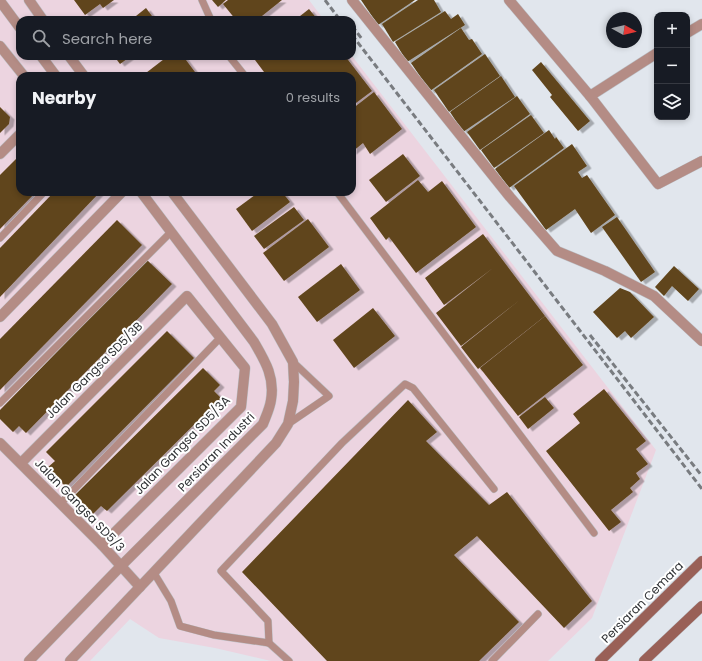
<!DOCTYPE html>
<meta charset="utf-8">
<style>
body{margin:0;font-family:Poppins,sans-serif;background:#242831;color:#f1f3f6}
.controls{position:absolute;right:12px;top:12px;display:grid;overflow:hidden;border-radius:8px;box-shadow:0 2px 6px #0003}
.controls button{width:36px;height:36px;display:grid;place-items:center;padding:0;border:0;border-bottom:1px solid #363941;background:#171b24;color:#f1f3f6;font:20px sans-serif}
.compass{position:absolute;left:606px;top:12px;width:36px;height:36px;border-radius:50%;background:#171b24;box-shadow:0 2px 6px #0003;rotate:98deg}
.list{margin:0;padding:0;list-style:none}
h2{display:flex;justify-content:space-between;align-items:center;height:52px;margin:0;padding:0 16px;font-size:17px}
h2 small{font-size:13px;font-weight:400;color:#9ea1a6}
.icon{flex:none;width:22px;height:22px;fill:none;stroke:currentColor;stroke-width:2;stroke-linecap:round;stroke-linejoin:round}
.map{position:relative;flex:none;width:702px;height:661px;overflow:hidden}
.search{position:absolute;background:#171b24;box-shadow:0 2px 6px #0003;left:16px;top:16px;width:340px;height:44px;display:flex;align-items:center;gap:10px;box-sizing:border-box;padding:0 14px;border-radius:12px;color:#9ea1a6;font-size:15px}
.panel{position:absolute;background:#171b24;box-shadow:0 2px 6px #0003;left:16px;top:72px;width:340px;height:124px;border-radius:12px}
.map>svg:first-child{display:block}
.industrial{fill:#ecd4e0;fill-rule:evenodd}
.building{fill:#60451b;filter:url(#shadow)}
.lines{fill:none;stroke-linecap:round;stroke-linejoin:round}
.service-casing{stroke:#bdc2c8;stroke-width:8}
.minor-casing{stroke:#bdc2c8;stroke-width:11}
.tertiary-casing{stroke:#bdc2c8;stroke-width:11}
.secondary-casing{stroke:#bdc2c8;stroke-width:11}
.service{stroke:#b48c85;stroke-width:7}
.minor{stroke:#b48c85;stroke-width:10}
.tertiary{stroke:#b48c85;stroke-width:10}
.secondary{stroke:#996057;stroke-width:10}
.rail{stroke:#797c80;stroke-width:3;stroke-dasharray:6 3;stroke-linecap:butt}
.labels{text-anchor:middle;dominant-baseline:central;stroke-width:4;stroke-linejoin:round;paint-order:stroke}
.street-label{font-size:12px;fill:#2e3033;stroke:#fff}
</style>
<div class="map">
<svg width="702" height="661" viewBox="0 0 702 661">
<defs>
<filter id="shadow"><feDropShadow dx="4.5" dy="2.5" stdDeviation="0" flood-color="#0004"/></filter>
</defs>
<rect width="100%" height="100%" fill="#e1e6ed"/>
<!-- industrial -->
<path class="industrial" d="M0,0h309l15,20h-304v36h332l304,394 -64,168 -44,43h-277l-56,-13 -56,-10 -29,-19 -40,42h-90zM20,76h332v116h-332z"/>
<!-- building -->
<g class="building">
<polygon points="74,0 114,0 103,8 100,4 85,15"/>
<polygon points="212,0 226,0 218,7"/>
<polygon points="228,0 282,0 257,20 236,20 223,4"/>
<polygon points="361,0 415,0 378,25"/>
<polygon points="418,0 434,0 441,12 393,42 382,24"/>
<polygon points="146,8 155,20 131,20"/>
<polygon points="309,9 318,20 295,20"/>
<polygon points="445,11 451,19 458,14 465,25 407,62 395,42"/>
<polygon points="461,28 469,40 472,39 482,54 430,91 411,63"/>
<polygon points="485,54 500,76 449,112 434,90"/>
<polygon points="114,56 131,56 120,64"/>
<polygon points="168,56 183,56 198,76 142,76"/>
<polygon points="252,56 345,56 372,91 352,106 352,76 267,76"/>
<polygon points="541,62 590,121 578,131 550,97 552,95 532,70"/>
<polygon points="501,76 515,97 463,132 450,112"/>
<polygon points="374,92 402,129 370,154 363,143 352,152 352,109"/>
<polygon points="517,96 530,114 480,150 467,132"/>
<polygon points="0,107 10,117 9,124 0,133"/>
<polygon points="531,115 544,133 494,168 481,150"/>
<polygon points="549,130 555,139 556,137 564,148 509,188 495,169"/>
<polygon points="572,144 587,166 578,172 582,178 587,175 615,215 591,233 575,209 546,230 514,186"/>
<polygon points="403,154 420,176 386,202 369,180"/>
<polygon points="20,155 20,192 36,192 0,229 0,175"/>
<polygon points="418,180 428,192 442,181 476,227 416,273 389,237 386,240 370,218"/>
<polygon points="54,192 100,192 0,297 0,248"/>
<polygon points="259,192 282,192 290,202 252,231 236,209"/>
<polygon points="294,207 304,220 264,249 254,236"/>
<polygon points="617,217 655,272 641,282 602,227"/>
<polygon points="308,219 329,247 284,281 263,253"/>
<polygon points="117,220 142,245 0,390 0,339"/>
<polygon points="483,234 545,316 478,369 461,347 521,299 461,346 436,313 493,268 444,305 425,278"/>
<polygon points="147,260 172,284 26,433 19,426 13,432 0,419 0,410"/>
<polygon points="341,264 360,290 317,322 298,297"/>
<polygon points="674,266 699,289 688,301 672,286 664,296 655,287"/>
<polygon points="620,288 630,292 654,317 631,338 625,331 617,338 593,312"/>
<polygon points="373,308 395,336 354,368 333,340"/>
<polygon points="545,316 583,365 518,416 480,368"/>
<polygon points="167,331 194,358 66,487 47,468 55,461 46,452"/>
<polygon points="203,368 220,385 214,391 221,398 107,511 101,506 93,514 75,495"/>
<polygon points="604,389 646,441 636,449 648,464 636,473 640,479 630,488 633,492 611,510 621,522 609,531 546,451 580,423 573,414"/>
<polygon points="545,397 554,408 528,429 519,417"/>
<polygon points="408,400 437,432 426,441 489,505 507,492 592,601 564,628 477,536 454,555 519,622 479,661 327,661 242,572"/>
</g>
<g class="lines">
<defs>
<g id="service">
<polyline points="202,0 211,20"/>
<polyline points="229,56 245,76"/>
<polyline points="337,192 594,533"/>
<polyline points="0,238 44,192"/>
<polyline points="0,403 171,232"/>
<polyline points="288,424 329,396 293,362"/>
<polyline points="61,503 220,338"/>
<polyline points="154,573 171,601 180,626 214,635 269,643 289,661"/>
<polyline points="269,643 268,621 221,571 342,443 405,384 413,388 494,489"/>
<polyline points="492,661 538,614"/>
</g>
<g id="minor">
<polyline points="352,0 510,197 557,251 605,271 654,296 702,341"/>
<polyline points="509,0 590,96 658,184 702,161"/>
<polyline points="687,33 702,24"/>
<polyline points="0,46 24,76"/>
<polyline points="590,96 657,53"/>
<polyline points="0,154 20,134"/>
<polyline points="0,317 122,192"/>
<polyline points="0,443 102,545 140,587"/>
<polyline points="21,463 187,296 245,368 241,407 102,545"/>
</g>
<g id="tertiary">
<polyline points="29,0 43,20"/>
<polyline points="0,1 20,28"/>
<polyline points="41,56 56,76"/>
<polyline points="69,56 84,76"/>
<path d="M29,661l92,-95 142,-142c3,-8 7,-16 8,-24 4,-23 -6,-39 -17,-58l-113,-150"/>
<polyline points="70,661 276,443 288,424 293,401 294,382 293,362 272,324 172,192"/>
</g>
<g id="secondary">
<polyline points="600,661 702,561"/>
<polyline points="644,661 702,606"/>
</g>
</defs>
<!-- service casing -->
<use href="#service" class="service-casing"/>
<!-- minor casing -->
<use href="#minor" class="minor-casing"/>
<!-- tertiary casing -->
<use href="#tertiary" class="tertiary-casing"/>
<!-- secondary casing -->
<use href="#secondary" class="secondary-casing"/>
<!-- service -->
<use href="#service" class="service"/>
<!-- minor -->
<use href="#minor" class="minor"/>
<!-- tertiary -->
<use href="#tertiary" class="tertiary"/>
<!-- secondary -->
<use href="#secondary" class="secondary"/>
<!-- rail -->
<g class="rail">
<polyline points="325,0 340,20"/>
<polyline points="352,26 362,39"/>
<polyline points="352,35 702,489"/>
<polyline points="590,335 702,476"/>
</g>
</g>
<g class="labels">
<!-- street labels -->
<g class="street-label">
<text transform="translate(94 370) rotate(-45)">Jalan Gangsa SD5/3B</text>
<text transform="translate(182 445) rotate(-46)">Jalan Gangsa SD5/3A</text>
<text transform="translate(216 452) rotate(-46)">Persiaran Industri</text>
<text transform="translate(80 505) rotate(46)">Jalan Gangsa SD5/3</text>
<text transform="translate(642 602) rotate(-45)">Persiaran Cemara</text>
</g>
</g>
</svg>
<div class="controls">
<button>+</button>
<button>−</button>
<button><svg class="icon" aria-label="layers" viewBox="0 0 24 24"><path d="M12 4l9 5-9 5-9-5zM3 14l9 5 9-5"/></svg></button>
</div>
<svg class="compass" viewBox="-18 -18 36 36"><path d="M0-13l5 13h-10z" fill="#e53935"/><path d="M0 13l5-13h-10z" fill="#9ea1a6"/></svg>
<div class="search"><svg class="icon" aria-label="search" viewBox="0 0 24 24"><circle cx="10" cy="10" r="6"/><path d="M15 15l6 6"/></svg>Search here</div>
<section class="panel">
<h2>Nearby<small>0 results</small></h2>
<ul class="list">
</ul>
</section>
</div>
